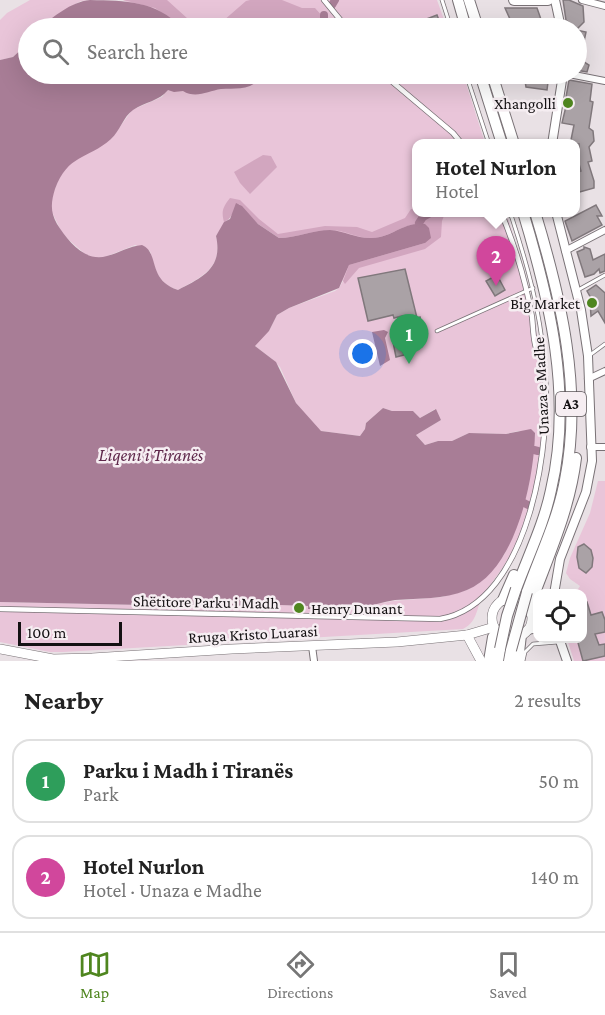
<!DOCTYPE html>
<meta charset="utf-8">
<style>
body{margin:0;font-family:"Crimson Pro",serif;background:#f2f2f2;color:#222}
.controls{position:absolute;right:18px;bottom:18px;display:grid;overflow:hidden;border-radius:12px;box-shadow:0 6px 24px #0002}
.controls button{width:54px;height:54px;display:grid;place-items:center;padding:0;border:0;border-bottom:2px solid #e0e0e0;background:#fff;color:#222;font:30px sans-serif}
.scale{position:absolute;left:18px;bottom:15px;width:104px;box-sizing:border-box;padding-left:6px;border:3px solid #141113;border-top:0;font-size:16px;line-height:21px;white-space:nowrap;color:#141113;-webkit-text-stroke:4px #f6eef2;paint-order:stroke}
.you{position:absolute;left:363px;top:354px;width:21px;height:21px;margin:-15px;border:4px solid #fff;border-radius:50%;background:#1a73e8;box-shadow:0 0 0 9px #1a73e833}
.badge{display:grid;place-items:center;width:39px;height:39px;border-radius:50%;background:#4f861f;color:#fff;font-size:20px;font-weight:700}
.pin{position:absolute;translate:-50% -50px;filter:drop-shadow(0 2px 3px #0008)}
.pin::after{content:'';position:absolute;top:32px;width:21px;height:18px;background:inherit;clip-path:polygon(0 0,100% 0,50% 100%)}
.popup{position:absolute;left:412px;top:139px;width:168px;height:78px;box-sizing:border-box;display:grid;place-content:center;border-radius:12px;background:#fff;filter:drop-shadow(0 2px 4px #0005);font-size:20px;white-space:nowrap;color:#767676}
.popup b{font-size:22px;color:#222}
.popup::after{content:'';position:absolute;left:50%;top:100%;margin-left:-12px;border:12px solid transparent;border-top-color:#fff}
.list{margin:0;padding:0;list-style:none}
h2{display:flex;justify-content:space-between;align-items:center;height:78px;margin:0;padding:0 24px;font-size:26px}
h2 small{font-size:20px;font-weight:400;color:#767676}
.list li{display:grid;grid-template-columns:39px 1fr auto;gap:18px;align-items:center;box-sizing:border-box;height:84px;margin:0 12px 12px;padding:0 12px;border:2px solid #e0e0e0;border-radius:18px}
.list b{display:block;font-size:22px;white-space:nowrap}
.list p{margin:0;font-size:20px;white-space:nowrap;color:#767676}
.list em{font-size:20px;font-style:normal;color:#767676}
.icon{flex:none;width:33px;height:33px;fill:none;stroke:currentColor;stroke-width:2;stroke-linecap:round;stroke-linejoin:round}
.map{position:relative;flex:none;width:605px;height:661px;overflow:hidden}
.search{position:absolute;background:#fff;box-shadow:0 6px 24px #0002;left:18px;right:18px;top:18px;height:66px;display:flex;align-items:center;gap:15px;box-sizing:border-box;padding:0 21px;border-radius:33px;color:#767676;font-size:22px}
.sheet{height:270px;background:#fff}
nav{display:flex;justify-content:space-around;align-items:center;box-sizing:border-box;height:84px;border-top:2px solid #e0e0e0;background:#fff;font-size:16px;color:#767676}
nav a{display:grid;justify-items:center;gap:3px}
nav .on{color:#4f861f}
.map>svg:first-child{display:block}
.green{fill:#e9c5d9}
.forest{fill:#d2a6bf}
.water{fill:#a87d96}
.lines{fill:none;stroke-linecap:round;stroke-linejoin:round}
.canal{stroke:#a87d96;stroke-width:8}
.building{fill:#aaa2a6;stroke:#80787c;stroke-width:1.5}
.service-casing{stroke:#797276;stroke-width:4.5}
.pedestrian-casing{stroke:#797276;stroke-width:6}
.minor-casing{stroke:#797276;stroke-width:8}
.tertiary-casing{stroke:#797276;stroke-width:10}
.secondary-casing{stroke:#797276;stroke-width:10}
.trunk-casing{stroke:#797276;stroke-width:12}
.service{stroke:#fff;stroke-width:3}
.pedestrian{stroke:#fff;stroke-width:4.5}
.minor{stroke:#fff;stroke-width:6}
.tertiary{stroke:#fff;stroke-width:8}
.secondary{stroke:#fff;stroke-width:9}
.trunk{stroke:#fff;stroke-width:10}
.trunk-bridge-casing{stroke:#797276;stroke-width:12;stroke-linecap:butt}
.trunk-bridge{stroke:#fff;stroke-width:10}
.poi-dot{fill:#4f861f;stroke:#f6eef2;stroke-width:2}
.labels{text-anchor:middle;dominant-baseline:central;stroke-width:5;stroke-linejoin:round;paint-order:stroke}
.shield{fill:#f6eef2;stroke:#585356;stroke-width:1.5}
.shield-label{font-size:15px;font-weight:bold;fill:#141113}
.poi-label{font-size:16px;fill:#141113;stroke:#f6eef2;text-anchor:end}
.street-label{font-size:16px;fill:#141113;stroke:#f6eef2}
.water-label{font-size:18px;font-style:italic;fill:#5f284b;stroke:#f6eef2}
</style>
<div class="map">
<svg width="605" height="661" viewBox="0 0 605 661">
<rect width="100%" height="100%" fill="#e9e1e5"/>
<!-- green -->
<g class="green">
<polygon points="30,0 90,0 81,1 65,10 39,28 28,28 28,43 13,57 0,60 0,20 7,13"/>
<polygon points="123,0 437,0 447,28 175,28"/>
<path d="M179,74h284l22,69 -69,1v68l88,1 5,8c28,97 53,197 17,296 -4,11 -7,24 -13,34 -8,15 -19,28 -28,42 -10,13 -5,27 -22,36l-400,23h-13l-50,-10v-40l238,5 41,2 1,-4 28,1 1,3 51,-2 33,-6 49,-4 25,-7 11,-6 26,-29 10,-23 14,-43 7,-56 -17,-2 -12,3 -37,-1 -17,8h-14l-13,4 -9,-10 25,-15 -6,-11 -15,9 -7,-7h-21l-9,-3 -17,15 -1,6 -5,7 -39,-5 -4,-3 -21,-25 -16,-36 -9,-9 -16,-12 1,-3 13,-12 8,-16 12,-7 46,-17 4,-3 4,-7 -57,-43 -52,-27 -18,25c7,32 -13,40 -38,54 -20,-6 -23,-21 -28,-39l-15,-6 -30,12 -11,1 -9,-4 -16,-14 -8,-9 -10,-21v-11l9,-24 10,-12 42,-25 20,-28 30,-13z"/>
<polygon points="598,481 605,481 605,661 574,661 567,639 582,638 582,594 568,593 571,590 578,589 580,586 570,579 566,573 570,558 590,513"/>
</g>
<!-- forest -->
<g class="forest">
<polygon points="123,0 167,0 198,28 182,28 155,8"/>
<polygon points="250,0 282,0 302,8 315,8 331,26 330,28 202,28 223,21 246,1"/>
<polygon points="263,155 271,156 277,167 250,194 240,183 234,172"/>
<path d="M230,198l10,2 19,19 19,15 47,-8 32,1 15,5 33,-14 6,-9 5,1v2l29,1 -3,8 -1,16 -16,12 -66,19 -14,16 -2,-3 6,-16 76,-22v-19c-20,-3 -33,13 -53,14 -14,1 -27,-8 -42,-8 -17,0 -34,8 -51,8l-21,-14 -19,-20 -10,15 -5,3c-3,-11 -1,-15 6,-24z"/>
</g>
<!-- water -->
<g class="water">
<path d="M90,0c36,1 65,0 92,28h-143c15,-11 31,-26 51,-28z"/>
<path d="M28,43v31h238c-5,4 -10,9 -16,12 -10,4 -19,2 -29,3 -13,2 -25,10 -38,2l-9,1 -6,-2c-9,11 -23,12 -35,20 -10,7 -13,21 -22,29 -24,21 -43,15 -56,50 -4,13 -5,23 2,35 10,16 28,39 50,32 12,-3 22,-10 35,-11 18,8 5,35 36,45 25,-13 45,-22 38,-54l8,-14 6,-3 6,-16 6,3 16,18 21,14c17,0 34,-8 51,-8 15,1 28,9 42,8 21,-1 32,-17 53,-14l4,4 2,10 -6,5 -76,22 -10,23 -50,20 -12,7 -8,16 -14,15 21,16 20,41 25,28 39,5 5,-7 1,-6 17,-15 9,3h21l7,7 16,-9 5,11 -25,15 9,10 13,-4h14l17,-8 37,1 25,-5 4,4c-1,47 -19,137 -68,157 -24,10 -48,8 -72,10 -12,2 -24,6 -36,7 -17,2 -34,2 -51,2v-3l-28,-1v4l-42,-2 -238,-5v-542l13,-3z"/>
<polygon points="384,330 388,332 385,338 390,360 380,366 372,332"/>
</g>
<g class="lines">
<!-- canal -->
<g class="canal">
<polyline points="332,5 335,0"/>
<polyline points="324,15 324,28"/>
<polyline points="419,223 423,217 432,212"/>
<polyline points="534,450 538,451"/>
<polyline points="524,503 528,505"/>
</g>
</g>
<!-- building -->
<g class="building">
<polygon points="563,0 569,0 583,6 584,22 577,29 566,20"/>
<polygon points="505,8 537,8 544,28 514,28"/>
<polygon points="437,15 442,28 403,28"/>
<polygon points="576,30 586,32 583,46 585,47 584,62 589,65 587,72 576,70"/>
<polygon points="524,74 549,74 547,90 526,87"/>
<polygon points="569,80 592,84 590,101 593,102 589,128 593,131 594,141 589,147 592,161 588,162 594,181 594,188 576,193 576,173 581,171 576,153 579,153 579,144 573,144 571,140 574,125 562,123 568,98 566,97"/>
<polygon points="596,205 602,216 597,216 602,225 572,241 565,221"/>
<polygon points="584,247 590,249 593,260 605,254 605,271 600,273 599,269 594,274 585,277 577,252 584,249"/>
<polygon points="405,269 417,318 420,317 422,325 410,329 410,334 407,338 400,339 404,355 396,357 393,342 395,336 395,329 402,316 394,318 393,315 368,321 358,278"/>
<polygon points="497,275 505,290 495,296 486,281"/>
<polygon points="596,285 605,293 605,323 598,311 591,316 590,301 592,300 587,291"/>
<polygon points="584,544 591,550 593,558 592,567 586,573 579,568 577,557 578,547"/>
<polygon points="587,602 591,615 602,612 605,620 605,632 595,634 599,645 605,644 605,656 583,661 577,639 582,639 582,604"/>
</g>
<g class="lines">
<defs>
<g id="service">
<polyline points="442,0 451,28"/>
<polyline points="466,74 489,144"/>
<path d="M509,212l3,6c15,46 28,92 32,141"/>
<polyline points="578,290 605,275"/>
<polyline points="437,331 533,288"/>
<polyline points="590,355 605,344"/>
<polyline points="523,661 525,652 533,644 558,642"/>
</g>
<g id="pedestrian">
<polyline points="324,0 347,28"/>
<polyline points="383,74 453,133 462,144"/>
<path d="M0,609l440,10c91,-16 113,-181 104,-255 -1,-8 -8,-12 -9,-20 -2,-9 -2,-18 -3,-27 -6,-35 -17,-71 -31,-105"/>
</g>
<g id="minor">
<polyline points="582,0 605,6"/>
<polyline points="569,74 605,81"/>
<polyline points="565,251 605,230"/>
<polyline points="588,379 605,371"/>
<polyline points="590,447 605,447"/>
<polyline points="312,646 314,661"/>
</g>
<g id="tertiary">
<polyline points="555,0 561,28"/>
<polyline points="552,144 563,74"/>
<polyline points="554,594 560,559 586,492 592,461 588,356 581,310 556,212"/>
<polyline points="527,630 538,628"/>
<polyline points="559,638 567,661"/>
</g>
<g id="secondary">
<circle cx="512" cy="618" r="20"/>
<polyline points="467,635 481,661"/>
<polyline points="0,649 53,659 92,658 232,649 397,642 467,635 494,627"/>
</g>
<g id="trunk">
<polyline points="458,0 466,28"/>
<polyline points="469,0 478,28"/>
<polyline points="514,0 548,0"/>
<polyline points="480,74 502,144"/>
<polyline points="492,74 514,144"/>
<path d="M516,589c12,-33 28,-65 35,-99 22,-93 -1,-189 -28,-278"/>
<path d="M527,592c13,-37 31,-73 38,-112 18,-90 -4,-182 -30,-268"/>
<polyline points="503,600 514,575"/>
<path d="M531,613l2,-15c17,-46 37,-90 43,-140"/>
<polyline points="489,661 493,637 497,631"/>
<polyline points="498,661 500,649"/>
<polyline points="509,661 511,650"/>
<polyline points="518,661 521,635"/>
</g>
</defs>
<!-- service casing -->
<use href="#service" class="service-casing"/>
<!-- pedestrian casing -->
<use href="#pedestrian" class="pedestrian-casing"/>
<!-- minor casing -->
<use href="#minor" class="minor-casing"/>
<!-- tertiary casing -->
<use href="#tertiary" class="tertiary-casing"/>
<!-- secondary casing -->
<use href="#secondary" class="secondary-casing"/>
<!-- trunk casing -->
<use href="#trunk" class="trunk-casing"/>
<!-- service -->
<use href="#service" class="service"/>
<!-- pedestrian -->
<use href="#pedestrian" class="pedestrian"/>
<!-- minor -->
<use href="#minor" class="minor"/>
<!-- tertiary -->
<use href="#tertiary" class="tertiary"/>
<!-- secondary -->
<use href="#secondary" class="secondary"/>
<!-- trunk -->
<use href="#trunk" class="trunk"/>
<defs>
<g id="trunk-bridge">
<polyline points="500,649 507,616 516,589"/>
<polyline points="511,650 527,592"/>
</g>
</defs>
<!-- trunk-bridge casing -->
<use href="#trunk-bridge" class="trunk-bridge-casing"/>
<!-- trunk-bridge -->
<use href="#trunk-bridge" class="trunk-bridge"/>
</g>
<!-- markers -->
<g class="poi-dot">
<circle cx="568" cy="103" r="6"/>
<circle cx="592" cy="303" r="6"/>
<circle cx="299" cy="608" r="6"/>
</g>
<g class="labels">
<!-- shield labels -->
<rect class="shield" x="556" y="392" width="30" height="24" rx="4.5"/>
<g class="shield-label">
<text x="571" y="404">A3</text>
</g>
<!-- poi labels -->
<g class="poi-label">
<text x="556" y="103">Xhangolli</text>
<text x="580" y="303">Big Market</text>
<text x="311" y="608" text-anchor="start">Henry Dunant</text>
</g>
<!-- street labels -->
<g class="street-label">
<text transform="translate(541 386) rotate(-93)">Unaza e Madhe</text>
<text transform="translate(206 602) rotate(1)">Shëtitore Parku i Madh</text>
<text transform="translate(253 634) rotate(-3)">Rruga Kristo Luarasi</text>
</g>
<!-- water labels -->
<g class="water-label">
<text x="151" y="455">Liqeni i Tiranës</text>
</g>
</g>
</svg>
<div class="controls">
<button><svg class="icon" aria-label="locate" viewBox="0 0 24 24"><circle cx="12" cy="12" r="6"/><path d="M12 2v4M12 18v4M2 12h4M18 12h4"/></svg></button>
</div>
<div class="scale">100 m</div>
<div class="you"></div>
<div class="pin badge" style="left:409px;top:364px;background:#2e9e5b">1</div>
<div class="pin badge" style="left:496px;top:286px;background:#d1479c">2</div>
<div class="popup"><b>Hotel Nurlon</b>Hotel</div>
<div class="search"><svg class="icon" aria-label="search" viewBox="0 0 24 24"><circle cx="10" cy="10" r="6"/><path d="M15 15l6 6"/></svg>Search here</div>
</div>
<section class="sheet">
<h2>Nearby<small>2 results</small></h2>
<ul class="list">
<li><span class="badge" style="background:#2e9e5b">1</span><div><b>Parku i Madh i Tiranës</b><p>Park</p></div><em>50 m</em></li>
<li><span class="badge" style="background:#d1479c">2</span><div><b>Hotel Nurlon</b><p>Hotel · Unaza e Madhe</p></div><em>140 m</em></li>
</ul>
</section>
<nav>
<a class="on"><svg class="icon" aria-label="map" viewBox="0 0 24 24"><path d="M3 6l6-2 6 2 6-2v14l-6 2-6-2-6 2zM9 4v14M15 6v14"/></svg>Map</a>
<a><svg class="icon" aria-label="directions" viewBox="0 0 24 24"><path d="M12 3l9 9-9 9-9-9zM9 14v-3h6M13 9l2 2-2 2"/></svg>Directions</a>
<a><svg class="icon" aria-label="saved" viewBox="0 0 24 24"><path d="M7 4h10v16l-5-4-5 4z"/></svg>Saved</a>
</nav>
